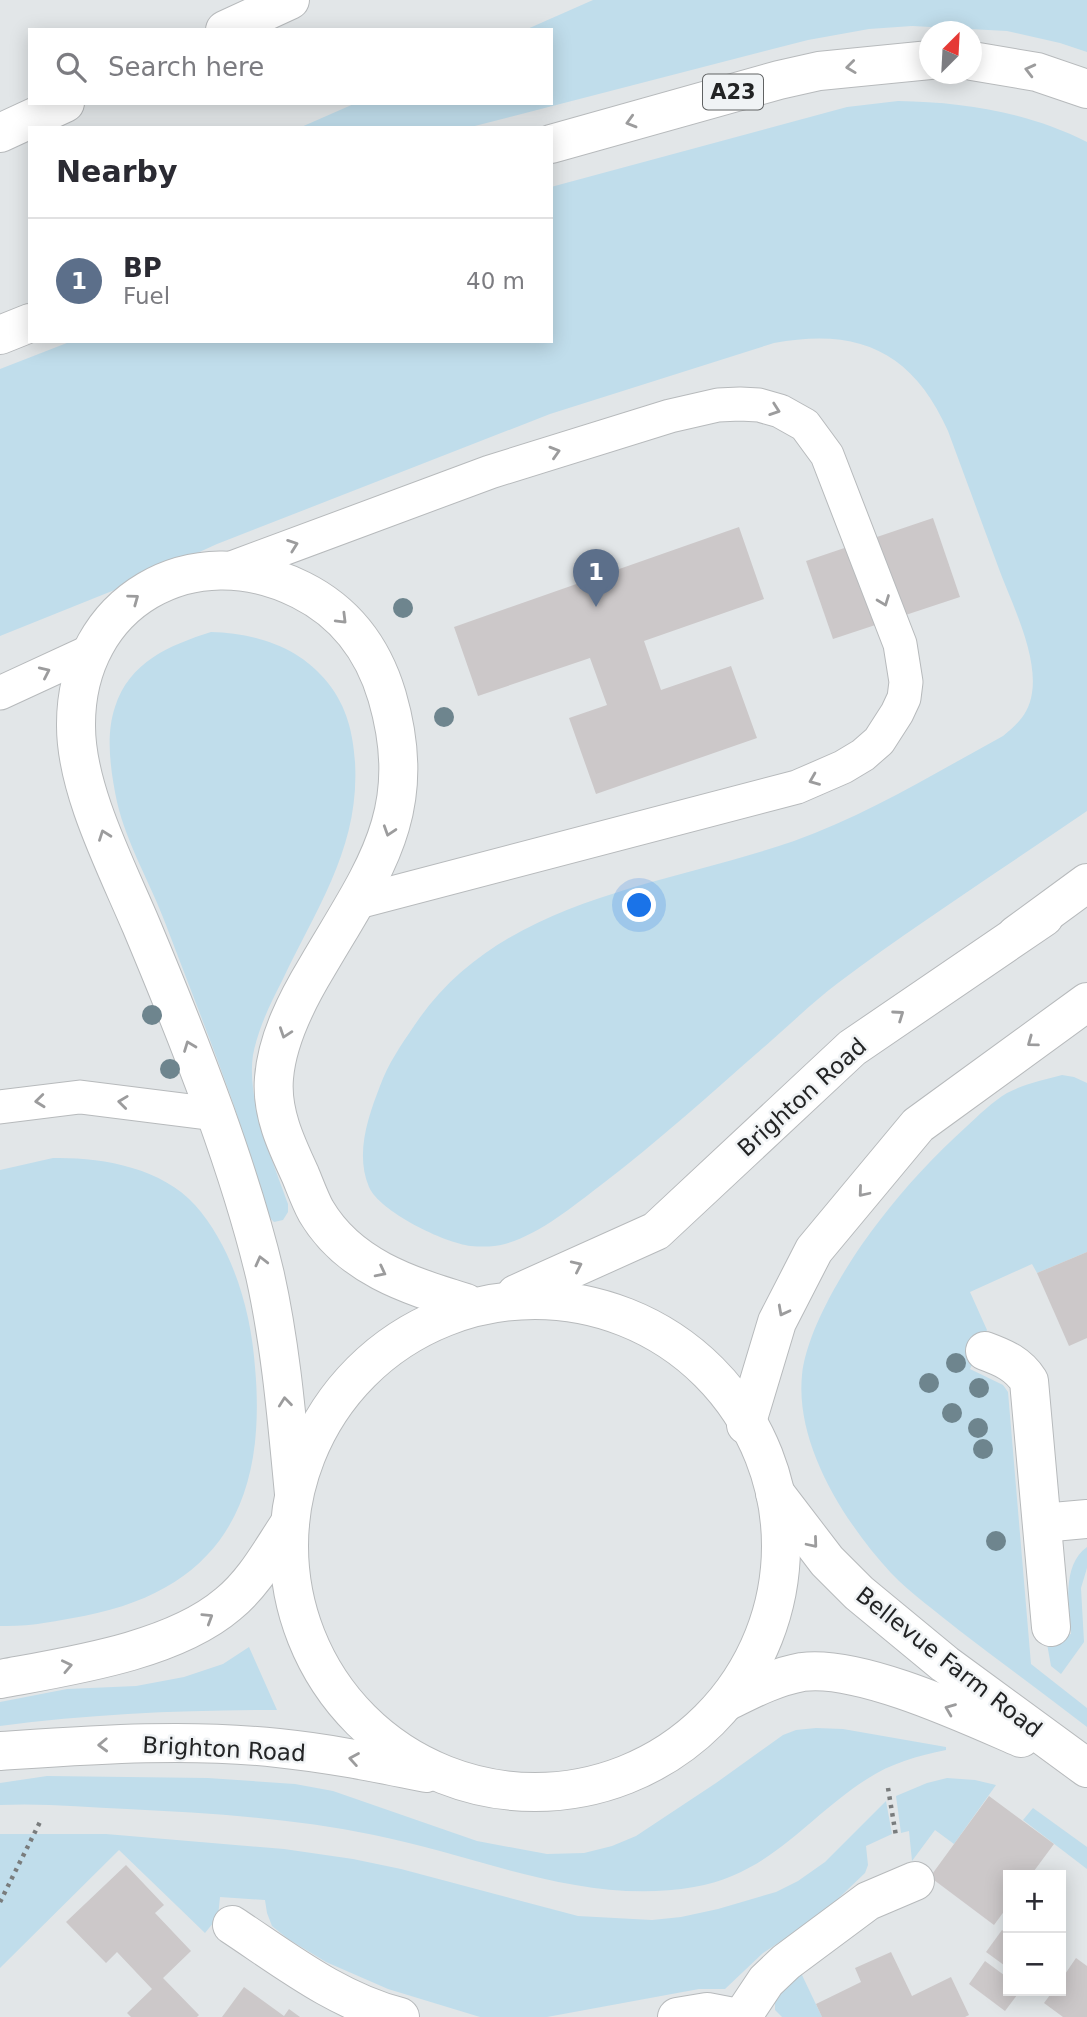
<!DOCTYPE html>
<meta charset="utf-8">
<style>
body{margin:0;font-family:"DejaVu Sans",sans-serif;background:#f7f7f7;color:#2b2b33}
.controls{position:absolute;right:21px;bottom:21px;display:grid;overflow:hidden;border-radius:0px;box-shadow:0 4px 18px #0003}
.controls button{width:63px;height:63px;display:grid;place-items:center;padding:0;border:0;border-bottom:2px solid #e1e1e2;background:#fff;color:#2b2b33;font:35px sans-serif}
.compass{position:absolute;left:919px;top:21px;width:63px;height:63px;border-radius:50%;background:#fff;box-shadow:0 4px 18px #0003;rotate:24deg}
.you{position:absolute;left:640px;top:906px;width:24px;height:24px;margin:-18px;border:5px solid #fff;border-radius:50%;background:#1a73e8;box-shadow:0 0 0 10px #1a73e833}
.badge{display:grid;place-items:center;width:46px;height:46px;border-radius:50%;background:#b02460;color:#fff;font-size:23px;font-weight:700}
.pin{position:absolute;translate:-50% -58px;filter:drop-shadow(0 2px 4px #0008)}
.pin::after{content:'';position:absolute;top:37px;width:24px;height:21px;background:inherit;clip-path:polygon(0 0,100% 0,50% 100%)}
.list{margin:0;padding:0;list-style:none}
h2{display:flex;justify-content:space-between;align-items:center;height:91px;margin:0;padding:0 28px;font-size:30px}
h2 small{font-size:23px;font-weight:400;color:#7c7c81}
.list li{display:grid;grid-template-columns:46px 1fr auto;gap:21px;align-items:center;box-sizing:border-box;height:126px;padding:0 28px;border-top:2px solid #e1e1e2}
.list b{display:block;font-size:26px;white-space:nowrap}
.list p{margin:0;font-size:23px;white-space:nowrap;color:#7c7c81}
.list em{font-size:23px;font-style:normal;color:#7c7c81}
.icon{flex:none;width:38px;height:38px;fill:none;stroke:currentColor;stroke-width:2;stroke-linecap:round;stroke-linejoin:round}
.map{position:relative;flex:none;width:1087px;height:2017px;overflow:hidden}
.search{position:absolute;background:#fff;box-shadow:0 4px 18px #0003;left:28px;top:28px;width:525px;height:77px;display:flex;align-items:center;gap:18px;box-sizing:border-box;padding:0 24px;border-radius:0px;color:#7c7c81;font-size:26px}
.panel{position:absolute;background:#fff;box-shadow:0 4px 18px #0003;left:28px;top:126px;width:525px;height:217px;border-radius:0px}
.map>svg:first-child{display:block}
.green{fill:#c0ddeb}
.building{fill:#ccc8c9}
.lines{fill:none;stroke-linecap:round;stroke-linejoin:round}
.lane-casing{stroke:#b7babc;stroke-width:35}
.street-casing{stroke:#b7babc;stroke-width:40}
.secondary-casing{stroke:#b7babc;stroke-width:40}
.highway-casing{stroke:#b7babc;stroke-width:40}
.path{stroke:#797c7d;stroke-width:4.5;stroke-dasharray:3.5 5;stroke-linecap:butt}
.lane{stroke:#fff;stroke-width:33}
.street{stroke:#fff;stroke-width:38}
.secondary{stroke:#fff;stroke-width:38}
.highway{stroke:#fff;stroke-width:38}
.tree{fill:#6e858e}
.oneway{stroke:#9c9c9d}
.labels{text-anchor:middle;dominant-baseline:central;stroke-width:5;stroke-linejoin:round;paint-order:stroke}
.shield{fill:#f0f3f5;stroke:#606263;stroke-width:2}
.shield-label{font-size:21px;font-weight:bold;fill:#232425}
.street-label{font-size:23px;fill:#232425;stroke:#f0f3f5}
</style>
<div class="map">
<svg width="1087" height="2017" viewBox="0 0 1087 2017">
<rect width="100%" height="100%" fill="#e2e6e8"/>
<!-- green -->
<g class="green">
<polygon points="593,0 1087,0 1087,52 1060,43 1007,31 912,26 869,29 808,40 467,128 299,128 356,103 551,103 551,30 525,30"/>
<path d="M898,101c65,1 130,11 189,41v669c-83,57 -169,112 -249,172 -23,17 -44,38 -66,57 -56,49 -112,100 -171,145 -29,22 -61,49 -96,59 -11,3 -23,3 -34,2 -27,-3 -92,-35 -102,-59 -14,-33 -1,-70 11,-101 8,-22 21,-41 34,-60 85,-128 247,-139 380,-185 73,-26 141,-68 209,-105 15,-12 26,-23 29,-43 6,-38 -20,-89 -33,-124 -17,-46 -34,-92 -51,-138 -35,-79 -89,-104 -174,-88l-224,71 -333,130 -90,41 -127,51v-267l72,-28h479v-154l296,-80z"/>
<path d="M211,632c44,1 89,15 117,51 19,24 25,50 27,79 5,85 -38,145 -73,219 -12,23 -24,48 -29,74 -7,45 20,106 35,149v8l-5,8 -9,2 -6,-6c-12,-39 -23,-78 -36,-116 -21,-59 -44,-117 -66,-175 -15,-41 -39,-80 -49,-123 -6,-29 -12,-66 -2,-95 14,-45 55,-62 96,-75z"/>
<path d="M1062,1075l12,2 13,6v169l-50,21 -5,-9 -62,28 17,38 -17,39 33,16 5,7 23,272 56,44v19c-42,-32 -85,-64 -127,-96 -23,-19 -49,-37 -69,-58 -46,-50 -96,-128 -89,-198 5,-48 48,-117 78,-155 26,-34 54,-64 86,-93 13,-12 26,-25 41,-34 17,-9 37,-13 55,-18z"/>
<path d="M53,1158c47,-1 108,9 142,47 38,43 56,106 60,162 12,133 -33,222 -171,249 -28,5 -55,11 -84,10v-456z"/>
<path d="M1087,1547v21l-6,20 3,54 -23,32 -10,-8 -5,-28 25,-4c-2,-27 -10,-68 16,-87z"/>
<path d="M249,1647l28,63c-93,0 -185,4 -277,16v-24l67,-13 69,-3 48,-9 39,-13z"/>
<path d="M816,1728l27,1 103,18v3c-28,6 -55,13 -79,29 -61,39 -95,94 -173,108 -110,19 -215,-31 -320,-52 -82,-17 -165,-22 -247,-26 -42,-2 -85,-6 -127,-4v-22l47,-7 161,2 87,6 38,7 144,50 70,13 37,-1 28,-7 24,-10 80,-53 67,-48 13,-5z"/>
<polygon points="947,1778 975,1780 996,1785 954,1844 935,1830 912,1861 909,1831 901,1833 896,1796 927,1783"/>
<polygon points="886,1801 892,1834 866,1846 868,1865 865,1873 822,1914 763,1953 725,1989 699,1989 547,2017 480,2017 388,1989 326,1962 288,1939 272,1926 267,1913 265,1900 220,1897 218,1917 205,1933 119,1850 0,1968 0,1834 106,1834 284,1849 353,1859 401,1869 578,1916 652,1920 681,1917 718,1909 776,1892 798,1881 825,1862"/>
<polygon points="1033,1808 1087,1847 1087,1869 1023,1820"/>
<polygon points="801,1973 822,2017 782,2017 775,2010 775,1990"/>
</g>
<!-- building -->
<g class="building">
<polygon points="933,518 960,597 833,639 806,561"/>
<polygon points="739,527 764,599 644,641 661,690 731,666 757,738 596,794 569,718 607,705 590,658 478,696 454,627"/>
<polygon points="1087,1252 1087,1338 1069,1346 1037,1273"/>
<polygon points="989,1796 1054,1844 1031,1875 1008,1875 1008,1906 994,1925 930,1877"/>
<polygon points="126,1865 164,1905 155,1913 191,1951 163,1978 199,2015 197,2017 131,2017 127,2013 152,1989 117,1952 106,1963 66,1922"/>
<polygon points="1002,1930 1008,1935 1008,1968 986,1952"/>
<polygon points="891,1952 912,1996 951,1977 969,2015 965,2017 822,2017 816,2004 861,1982 855,1968"/>
<polygon points="1076,1958 1087,1966 1087,2017 1063,2017 1044,2003 1053,1991 1061,1991 1061,1980"/>
<polygon points="985,1961 1008,1978 1008,1991 1020,1991 1005,2011 969,1984"/>
<polygon points="244,1987 284,2016 289,2009 300,2017 222,2017"/>
</g>
<g class="lines">
<defs>
<g id="lane">
<polyline points="229,569 490,472 670,416 718,405 740,404 759,405 780,411 805,425 827,455 900,644 906,682 904,698 897,713 879,741 863,755 843,767 797,787 354,903"/>
<polyline points="0,693 91,651"/>
<polyline points="0,1107 80,1097 215,1114"/>
</g>
<g id="street">
<path d="M985,1351c19,7 33,13 44,30l22,246"/>
<path d="M294,1494c-7,-73 -13,-147 -29,-219 -13,-55 -31,-110 -50,-163 -23,-63 -48,-125 -74,-187 -25,-59 -65,-136 -65,-199 -1,-125 117,-191 225,-136 44,22 72,59 86,106 34,117 -14,175 -70,271 -20,33 -40,72 -43,111 -3,34 12,66 26,96 5,12 10,26 16,37 33,56 92,74 150,92"/>
<polyline points="1042,1523 1087,1519"/>
<path d="M232,1925c53,35 105,76 168,92"/>
<polyline points="677,2017 707,2012 733,2017"/>
<polyline points="742,2017 766,1981 786,1962 868,1901 915,1881"/>
</g>
<g id="secondary">
<polyline points="516,1294 656,1231 852,1048 1044,917"/>
<circle cx="535" cy="1546" r="246"/>
<polyline points="746,1425 777,1322 814,1250 918,1125 1087,1002"/>
<polyline points="775,1493 827,1561 859,1593 945,1664 1087,1768"/>
<path d="M0,1679c70,-13 173,-28 228,-75 27,-22 43,-53 62,-81"/>
<path d="M728,1701c24,-12 47,-24 74,-29 57,-8 166,43 219,66"/>
<path d="M0,1751c92,-6 186,-13 278,-3 50,5 99,15 148,25"/>
</g>
<g id="highway">
<polyline points="225,30 290,0"/>
<polyline points="972,61 1037,72 1087,89"/>
<polyline points="0,133 65,103"/>
<polyline points="551,144 779,80 819,71 930,60"/>
<polyline points="0,335 30,323"/>
<polyline points="1016,935 1087,883"/>
</g>
</defs>
<!-- lane casing -->
<use href="#lane" class="lane-casing"/>
<!-- street casing -->
<use href="#street" class="street-casing"/>
<!-- secondary casing -->
<use href="#secondary" class="secondary-casing"/>
<!-- highway casing -->
<use href="#highway" class="highway-casing"/>
<!-- path -->
<g class="path">
<polyline points="888,1788 896,1836"/>
<polyline points="0,1902 41,1820"/>
</g>
<!-- lane -->
<use href="#lane" class="lane"/>
<!-- street -->
<use href="#street" class="street"/>
<!-- secondary -->
<use href="#secondary" class="secondary"/>
<!-- highway -->
<use href="#highway" class="highway"/>
</g>
<!-- trees -->
<g class="tree">
<circle cx="403" cy="608" r="10"/>
<circle cx="444" cy="717" r="10"/>
<circle cx="152" cy="1015" r="10"/>
<circle cx="170" cy="1069" r="10"/>
<circle cx="956" cy="1363" r="10"/>
<circle cx="929" cy="1383" r="10"/>
<circle cx="979" cy="1388" r="10"/>
<circle cx="952" cy="1413" r="10"/>
<circle cx="978" cy="1428" r="10"/>
<circle cx="983" cy="1449" r="10"/>
<circle cx="996" cy="1541" r="10"/>
</g>
<!-- one-way arrows -->
<defs><path id="oneway-chevron" d="M-2-3.5L2.5 0L-2 3.5" fill="none" stroke-width="1.6" stroke-linecap="round" stroke-linejoin="round" transform="scale(1.75)"/></defs>
<g class="oneway">
<use href="#oneway-chevron" transform="translate(851 67) rotate(173)"/>
<use href="#oneway-chevron" transform="translate(1030 70) rotate(-166)"/>
<use href="#oneway-chevron" transform="translate(631 122) rotate(164)"/>
<use href="#oneway-chevron" transform="translate(775 410) rotate(19)"/>
<use href="#oneway-chevron" transform="translate(555 452) rotate(-17)"/>
<use href="#oneway-chevron" transform="translate(293 545) rotate(-20)"/>
<use href="#oneway-chevron" transform="translate(134 599) rotate(-36)"/>
<use href="#oneway-chevron" transform="translate(884 601) rotate(69)"/>
<use href="#oneway-chevron" transform="translate(342 619) rotate(45)"/>
<use href="#oneway-chevron" transform="translate(45 672) rotate(-25)"/>
<use href="#oneway-chevron" transform="translate(814 780) rotate(158)"/>
<use href="#oneway-chevron" transform="translate(389 831) rotate(108)"/>
<use href="#oneway-chevron" transform="translate(104 835) rotate(-110)"/>
<use href="#oneway-chevron" transform="translate(899 1015) rotate(-35)"/>
<use href="#oneway-chevron" transform="translate(285 1033) rotate(109)"/>
<use href="#oneway-chevron" transform="translate(1032 1042) rotate(144)"/>
<use href="#oneway-chevron" transform="translate(189 1046) rotate(-111)"/>
<use href="#oneway-chevron" transform="translate(40 1101) rotate(174)"/>
<use href="#oneway-chevron" transform="translate(123 1102) rotate(-173)"/>
<use href="#oneway-chevron" transform="translate(863 1192) rotate(130)"/>
<use href="#oneway-chevron" transform="translate(261 1261) rotate(-104)"/>
<use href="#oneway-chevron" transform="translate(577 1266) rotate(-25)"/>
<use href="#oneway-chevron" transform="translate(381 1272) rotate(27)"/>
<use href="#oneway-chevron" transform="translate(783 1311) rotate(118)"/>
<use href="#oneway-chevron" transform="translate(285 1402) rotate(-96)"/>
<use href="#oneway-chevron" transform="translate(813 1543) rotate(50)"/>
<use href="#oneway-chevron" transform="translate(208 1618) rotate(-32)"/>
<use href="#oneway-chevron" transform="translate(67 1666) rotate(-12)"/>
<use href="#oneway-chevron" transform="translate(950 1709) rotate(-158)"/>
<use href="#oneway-chevron" transform="translate(103 1745) rotate(178)"/>
<use href="#oneway-chevron" transform="translate(354 1759) rotate(-170)"/>
</g>
<g class="labels">
<!-- shield labels -->
<rect class="shield" x="703" y="74.5" width="60" height="35" rx="5"/>
<g class="shield-label">
<text x="733" y="92">A23</text>
</g>
<!-- street labels -->
<g class="street-label">
<text transform="translate(802 1097) rotate(-42)">Brighton Road</text>
<text transform="translate(949 1662) rotate(38)">Bellevue Farm Road</text>
<text transform="translate(224 1749) rotate(3)">Brighton Road</text>
</g>
</g>
</svg>
<div class="controls">
<button>+</button>
<button>−</button>
</div>
<svg class="compass" viewBox="-18 -18 36 36"><path d="M0-13l5 13h-10z" fill="#e53935"/><path d="M0 13l5-13h-10z" fill="#7c7c81"/></svg>
<div class="you"></div>
<div class="pin badge" style="left:596px;top:607px;background:#5c6f8a">1</div>
<div class="search"><svg class="icon" aria-label="search" viewBox="0 0 24 24"><circle cx="10" cy="10" r="6"/><path d="M15 15l6 6"/></svg>Search here</div>
<section class="panel">
<h2>Nearby<small></small></h2>
<ul class="list">
<li><span class="badge" style="background:#5c6f8a">1</span><div><b>BP</b><p>Fuel</p></div><em>40 m</em></li>
</ul>
</section>
</div>
